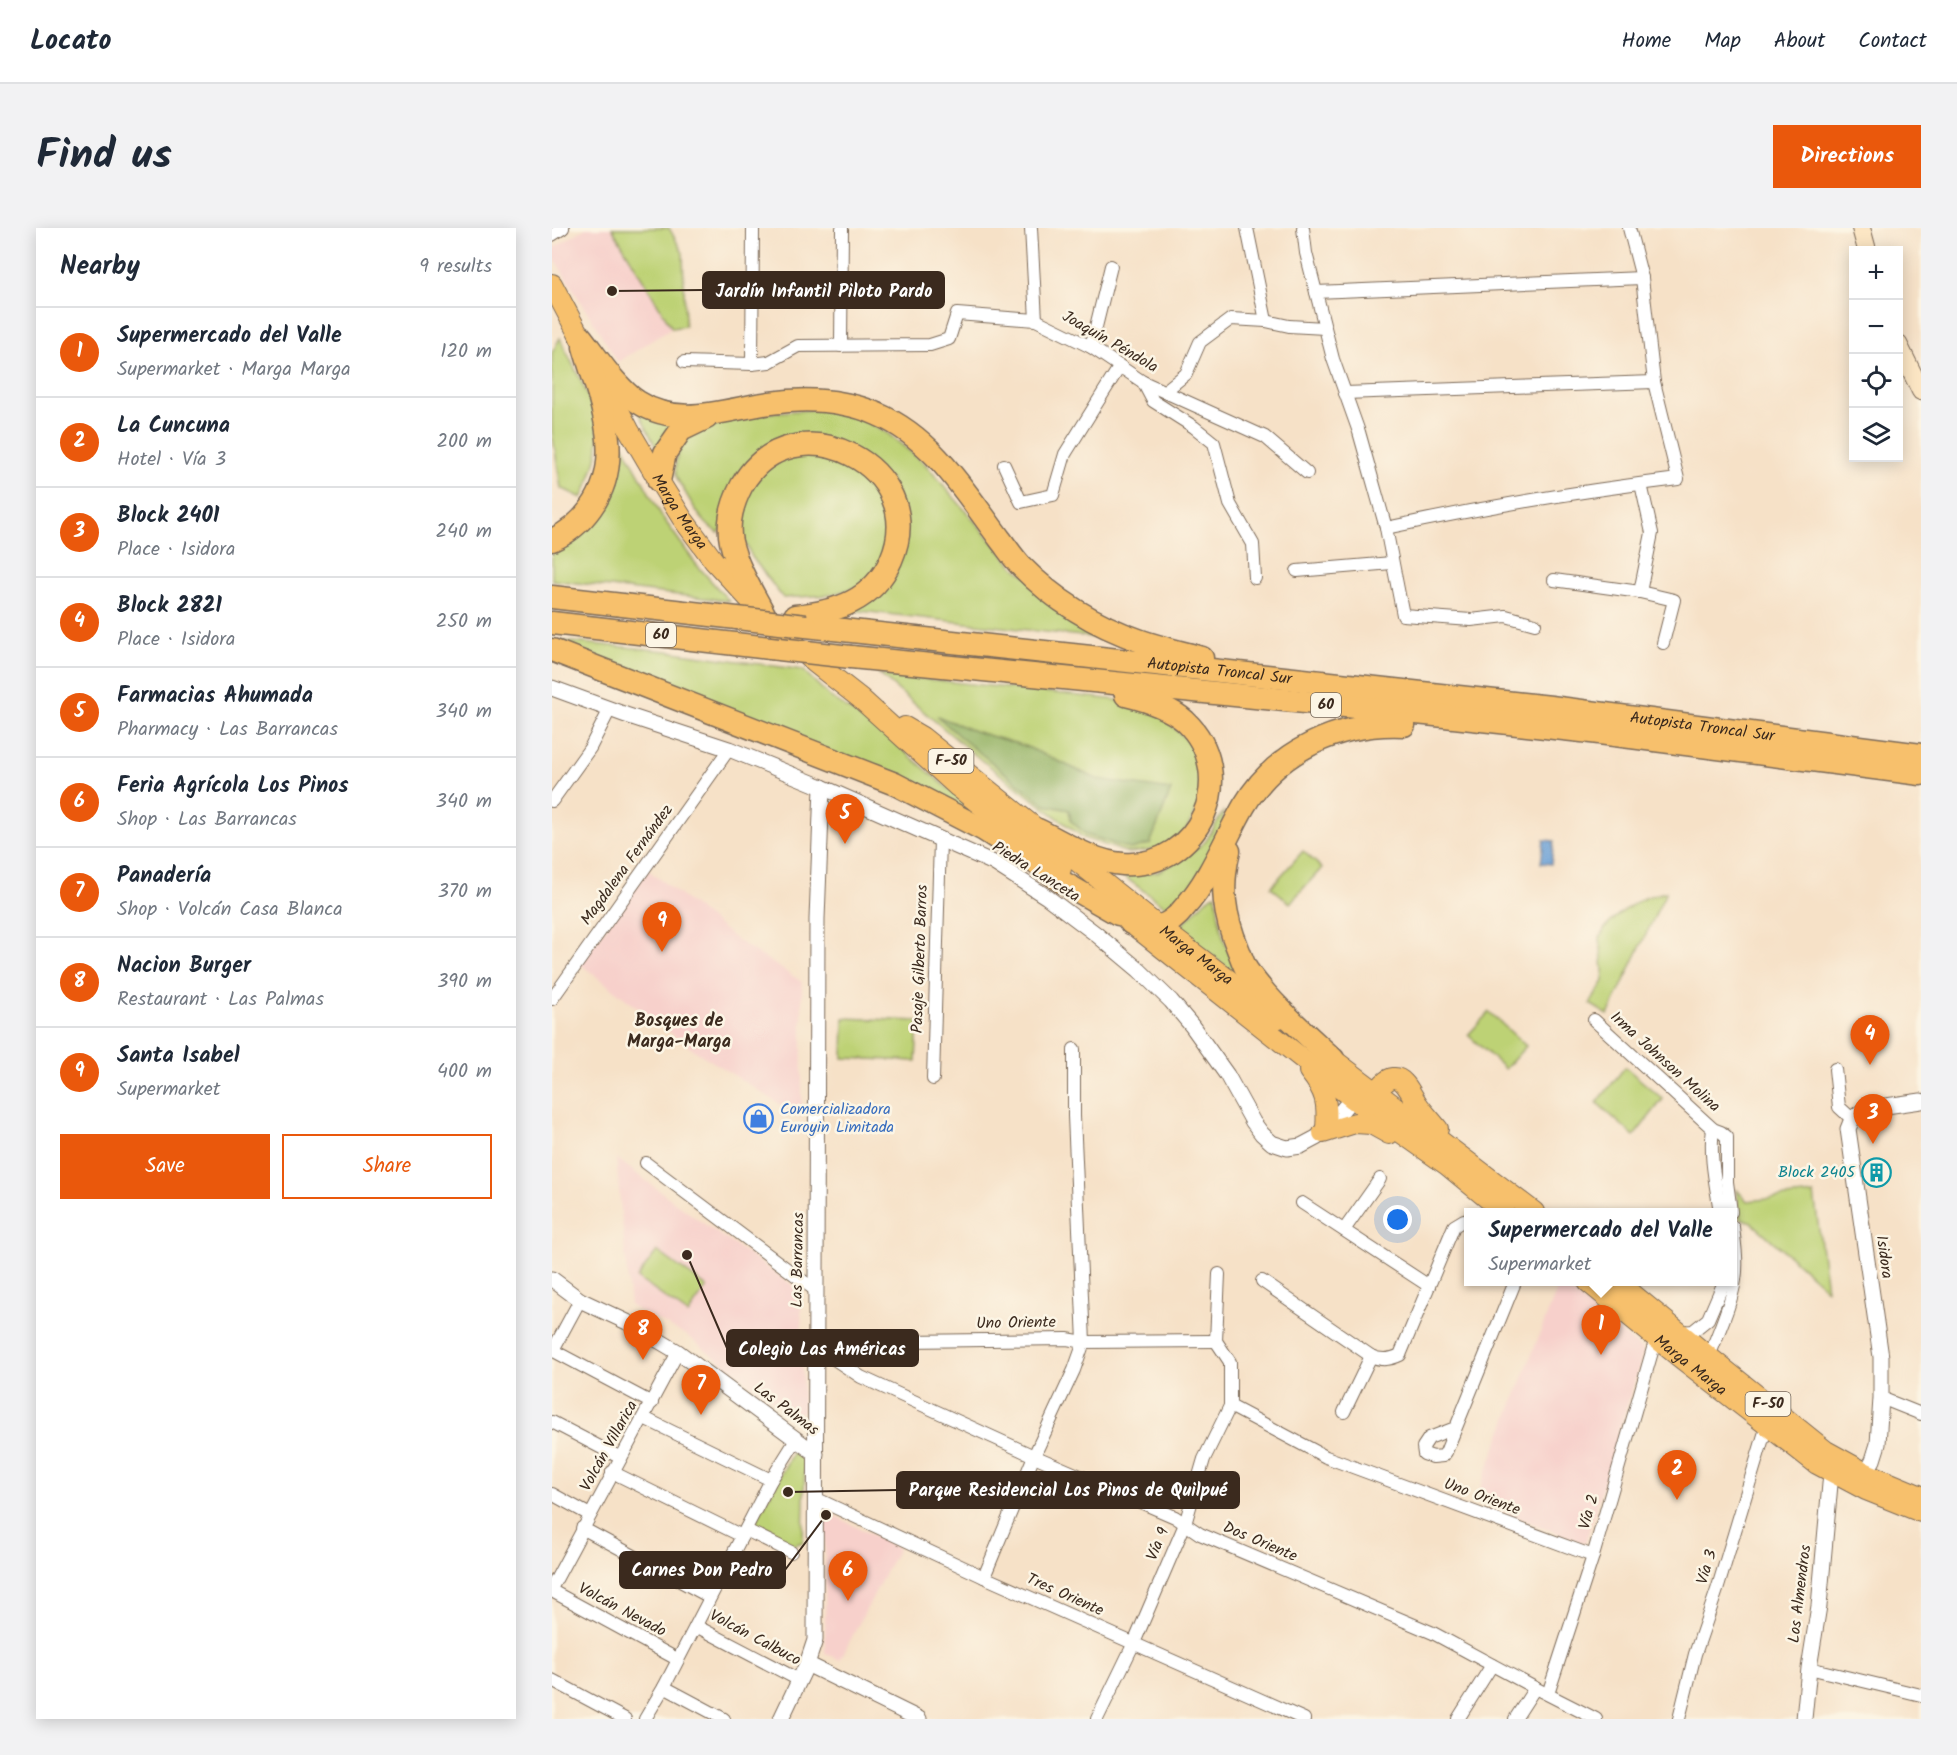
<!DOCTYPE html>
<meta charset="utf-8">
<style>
body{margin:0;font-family:Kalam,sans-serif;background:#f2f2f3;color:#1f2937}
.controls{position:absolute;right:18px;top:18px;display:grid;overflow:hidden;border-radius:0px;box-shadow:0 3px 15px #0003}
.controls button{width:54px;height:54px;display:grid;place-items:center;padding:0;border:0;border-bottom:2px solid #e0e1e3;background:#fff;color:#1f2937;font:30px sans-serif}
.you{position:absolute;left:846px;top:992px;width:21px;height:21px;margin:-15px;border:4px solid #fff;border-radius:50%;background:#1a73e8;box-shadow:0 0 0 9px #1a73e833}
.badge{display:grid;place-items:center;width:39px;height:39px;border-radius:50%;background:#ea580c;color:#fff;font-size:20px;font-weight:700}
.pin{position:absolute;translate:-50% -50px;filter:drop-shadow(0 2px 3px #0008)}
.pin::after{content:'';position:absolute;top:32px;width:21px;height:18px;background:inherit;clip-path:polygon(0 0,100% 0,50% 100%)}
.popup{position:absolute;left:912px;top:980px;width:273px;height:78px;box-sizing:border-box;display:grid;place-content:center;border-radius:0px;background:#fff;filter:drop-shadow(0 2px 4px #0005);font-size:20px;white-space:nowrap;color:#747a83}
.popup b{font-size:22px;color:#1f2937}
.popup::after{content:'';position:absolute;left:50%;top:100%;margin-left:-12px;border:12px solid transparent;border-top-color:#fff}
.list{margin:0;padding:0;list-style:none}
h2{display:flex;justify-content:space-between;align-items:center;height:78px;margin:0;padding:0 24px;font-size:26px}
h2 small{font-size:20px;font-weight:400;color:#747a83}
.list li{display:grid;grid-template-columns:39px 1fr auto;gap:18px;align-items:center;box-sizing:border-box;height:90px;padding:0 24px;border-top:2px solid #e0e1e3}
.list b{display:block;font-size:22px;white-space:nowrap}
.list p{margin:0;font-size:20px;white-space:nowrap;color:#747a83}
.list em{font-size:20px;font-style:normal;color:#747a83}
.actions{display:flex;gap:12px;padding:18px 24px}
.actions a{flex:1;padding:14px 0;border:2px solid #ea580c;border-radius:0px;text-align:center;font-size:21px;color:#ea580c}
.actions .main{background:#ea580c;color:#fff}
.icon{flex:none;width:33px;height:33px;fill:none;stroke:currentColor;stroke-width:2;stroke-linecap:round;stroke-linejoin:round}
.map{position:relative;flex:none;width:1369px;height:1491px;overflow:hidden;border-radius:0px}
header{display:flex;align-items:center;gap:36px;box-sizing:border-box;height:84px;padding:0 30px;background:#fff;border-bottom:2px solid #e0e1e3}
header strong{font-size:28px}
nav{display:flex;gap:33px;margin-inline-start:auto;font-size:21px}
.intro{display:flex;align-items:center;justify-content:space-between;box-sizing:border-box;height:144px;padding:0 36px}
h1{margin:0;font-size:42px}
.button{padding:15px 27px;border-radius:0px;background:#ea580c;color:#fff;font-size:21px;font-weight:700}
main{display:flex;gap:36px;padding:0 36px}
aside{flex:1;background:#fff;border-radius:0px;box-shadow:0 3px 15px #0003}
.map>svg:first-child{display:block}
.built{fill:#f7d0cb}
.green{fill:#bdd275;stroke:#7c7e4a;stroke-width:1.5}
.forest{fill:#96b466;stroke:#686f42;stroke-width:1.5}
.water{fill:#679ed5;stroke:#51647a;stroke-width:1.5}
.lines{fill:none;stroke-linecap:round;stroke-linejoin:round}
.minor-casing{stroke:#7c6a59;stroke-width:14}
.tertiary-casing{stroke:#7c6a59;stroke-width:17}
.secondary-casing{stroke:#7c6a59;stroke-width:20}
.primary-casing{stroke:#7c6a59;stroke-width:22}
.motorway-casing{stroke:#7c6a59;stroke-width:25}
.minor{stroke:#fff;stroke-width:12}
.tertiary{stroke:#fff;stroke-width:15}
.secondary{stroke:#fce6c4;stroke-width:18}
.primary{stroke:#f7c06c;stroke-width:20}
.motorway{stroke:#f7c06c;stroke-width:22}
.motorway-bridge-casing{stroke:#7c6a59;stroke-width:25;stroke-linecap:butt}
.motorway-bridge{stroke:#f7c06c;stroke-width:22}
.labels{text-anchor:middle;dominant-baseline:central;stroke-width:5;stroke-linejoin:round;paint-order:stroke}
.shield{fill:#fcf5e5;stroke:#75675a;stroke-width:1.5}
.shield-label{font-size:15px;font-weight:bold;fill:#3b2a1e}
.street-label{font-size:16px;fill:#3b2a1e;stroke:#fcf5e5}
.shop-label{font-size:16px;fill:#366cbe;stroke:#fcf5e5;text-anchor:start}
.culture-label{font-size:16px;fill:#0d838f;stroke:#fcf5e5;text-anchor:end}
.neighbourhood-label{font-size:18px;font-weight:bold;fill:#3b2a1e;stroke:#fcf5e5}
.leader{fill:none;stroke:#3b2a1e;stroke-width:2}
.callout-dot{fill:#3b2a1e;stroke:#fcf5e5;stroke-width:2}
.callout{fill:#3b2a1e;stroke:#3b2a1e;stroke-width:2}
.callout-label{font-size:18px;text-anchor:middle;font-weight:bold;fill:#fff}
</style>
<header>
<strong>Locato</strong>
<nav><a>Home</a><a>Map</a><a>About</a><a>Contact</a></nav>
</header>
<div class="intro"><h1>Find us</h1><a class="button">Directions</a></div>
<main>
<aside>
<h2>Nearby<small>9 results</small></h2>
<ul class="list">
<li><span class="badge">1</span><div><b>Supermercado del Valle</b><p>Supermarket · Marga Marga</p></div><em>120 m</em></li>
<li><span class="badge">2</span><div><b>La Cuncuna</b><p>Hotel · Vía 3</p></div><em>200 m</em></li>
<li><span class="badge">3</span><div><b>Block 2401</b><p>Place · Isidora</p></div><em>240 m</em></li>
<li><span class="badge">4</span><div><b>Block 2821</b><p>Place · Isidora</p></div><em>250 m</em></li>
<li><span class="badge">5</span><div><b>Farmacias Ahumada</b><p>Pharmacy · Las Barrancas</p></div><em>340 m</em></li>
<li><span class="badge">6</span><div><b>Feria Agrícola Los Pinos</b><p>Shop · Las Barrancas</p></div><em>340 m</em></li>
<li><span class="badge">7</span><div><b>Panadería</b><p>Shop · Volcán Casa Blanca</p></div><em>370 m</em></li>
<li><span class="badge">8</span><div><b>Nacion Burger</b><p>Restaurant · Las Palmas</p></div><em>390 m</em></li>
<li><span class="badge">9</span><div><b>Santa Isabel</b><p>Supermarket</p></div><em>400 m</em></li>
</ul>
<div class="actions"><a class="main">Save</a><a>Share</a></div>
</aside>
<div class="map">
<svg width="1369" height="1491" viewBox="0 0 1369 1491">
<rect width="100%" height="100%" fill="#fcf5e5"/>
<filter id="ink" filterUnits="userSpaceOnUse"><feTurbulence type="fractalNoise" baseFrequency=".0167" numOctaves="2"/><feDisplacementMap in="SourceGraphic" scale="12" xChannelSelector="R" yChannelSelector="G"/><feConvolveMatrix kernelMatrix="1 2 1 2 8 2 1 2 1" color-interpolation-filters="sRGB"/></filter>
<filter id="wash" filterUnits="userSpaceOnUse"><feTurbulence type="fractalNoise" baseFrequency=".008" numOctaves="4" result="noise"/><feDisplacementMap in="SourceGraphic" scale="24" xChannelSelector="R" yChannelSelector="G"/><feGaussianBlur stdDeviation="1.35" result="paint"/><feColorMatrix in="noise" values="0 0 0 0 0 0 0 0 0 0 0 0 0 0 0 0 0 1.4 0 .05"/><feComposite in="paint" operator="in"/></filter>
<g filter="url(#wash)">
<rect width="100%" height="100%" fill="#f6e1c7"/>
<!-- built -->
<g class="built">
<polygon points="34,0 60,0 120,100 66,134 0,27 0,21"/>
<polygon points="96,642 185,712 250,754 250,890 137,819 28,736"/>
<polygon points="64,930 145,991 249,1063 251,1183 240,1188 134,1107 78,1078"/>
<polygon points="1008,1054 1092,1123 1033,1316 923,1273"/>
<polygon points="273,1283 346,1320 288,1432 273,1425"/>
</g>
<!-- green -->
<g class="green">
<polygon points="60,0 117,0 131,25 133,98 120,100"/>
<path d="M8,110c14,32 43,75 38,110 -2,17 -9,34 -16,50l-21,-10 -9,-57v-78z"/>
<path d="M271,182l31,5 33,18 38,31 91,105 110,72 -274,-31 44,-38 -5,-93 -107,-38 -65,92c-17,-8 -27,-30 -37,-46 -7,-10 -7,-14 -6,-26 6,-49 110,-50 147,-51z"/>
<polygon points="86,183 129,194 105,221"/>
<polygon points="70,215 111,290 144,336 177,373 0,352 0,324 17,316 66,217"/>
<polygon points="277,222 331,262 342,295 335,328 309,358 277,367 231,370 200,329 191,310 186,281 214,232"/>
<polygon points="9,413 114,423 251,442 277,468 331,505 439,597 7,414"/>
<polygon points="327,446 565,472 611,489 637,514 651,545 647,578 632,605 606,621 577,625 532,610 428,531"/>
<polygon points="671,584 673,606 624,680 614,679 570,647 605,644 634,629 654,613"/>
<polygon points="751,623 770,640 738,675 719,659"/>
<polygon points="1114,664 1056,787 1038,776 1052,753 1048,710 1053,700 1066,687 1083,675 1095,669"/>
<path d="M664,666c4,37 7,52 26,85l-64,-50 28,-29z"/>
<polygon points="937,784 974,818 953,841 916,807"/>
<polygon points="292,790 366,793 364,833 291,830"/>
<polygon points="1073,839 1111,871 1082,908 1045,875"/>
<polygon points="1185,962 1195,973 1262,966 1275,1061 1199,994 1188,990"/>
<polygon points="105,1023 155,1059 136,1086 85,1050"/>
<polygon points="242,1222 253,1229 251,1314 239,1318 201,1298"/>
</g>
<!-- forest -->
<polygon class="forest" points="385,488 422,503 473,518 545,551 619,562 598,616 578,621 535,607 519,593 517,582 493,577 408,509"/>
<!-- water -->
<polygon class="water" points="992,612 1002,613 999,636 989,635"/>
</g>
<g filter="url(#ink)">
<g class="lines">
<defs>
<g id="minor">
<polyline points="479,0 484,92"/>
<polyline points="695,0 714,93"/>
<polyline points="751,0 754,25 781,131 807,204 834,300 851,387 919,392 954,388 983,396"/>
<polyline points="0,7 11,0"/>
<polyline points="764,64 1090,50"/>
<polyline points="289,118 290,0"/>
<polyline points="539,119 559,38"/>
<polyline points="132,134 200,136 217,134 246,118 378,117 397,111 405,86 484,92 539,119 591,154 713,209 755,245"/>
<polyline points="200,136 201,0"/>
<polyline points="591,154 601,173 642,199 662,215 678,276 701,316 703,350"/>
<polyline points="613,163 634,146 648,114 679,91 714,93 737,98 773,100"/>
<polyline points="793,165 1102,154"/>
<polyline points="452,237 469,274 501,267 513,226 568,138"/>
<path d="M834,300c97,-21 194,-37 292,-49l-24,-97 -12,-104 -13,-50"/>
<polyline points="745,343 840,335"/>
<polyline points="1002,352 1088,364 1122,372 1111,415"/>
<polyline points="1088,364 1100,305 1089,256"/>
<polyline points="0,573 38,520 58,481"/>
<polyline points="0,771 177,521"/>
<polyline points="1042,792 1161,901 1169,904 1175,909 1175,954 1179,984"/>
<polyline points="1283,841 1287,879 1300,891"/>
<polyline points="381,851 388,612"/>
<path d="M1161,901c-4,27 3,56 7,83"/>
<polyline points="94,935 263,1062"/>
<polyline points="750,975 877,1058"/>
<polyline points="792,1002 828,951"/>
<path d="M710,1053l109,75c10,5 19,4 29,-1l54,-129 10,-6 5,1"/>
<polyline points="1127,1104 1141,1103 1156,1091 1172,1054"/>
<polyline points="264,1119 309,1149 482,1228 623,1289 648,1306 881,1405 983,1460 1044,1491"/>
<polyline points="264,1119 278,1114 515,1111 532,1114 664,1113"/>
<polyline points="0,1122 100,1175"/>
<polyline points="1,1122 28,1072"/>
<path d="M1153,1130l4,-1c9,-25 22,-51 26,-77 3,-17 0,-35 -2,-53"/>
<polyline points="1329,1170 1369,1186"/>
<polyline points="678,1178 774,1229 1041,1328"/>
<polyline points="792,1184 819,1128"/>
<polyline points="92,1190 219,1252"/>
<polyline points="0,1194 69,1230"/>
<polyline points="903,1200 877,1210 871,1219 872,1226 881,1229 891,1228 894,1224 963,1054"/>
<polyline points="60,1244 190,1308"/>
<polyline points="0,1266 38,1287"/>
<polyline points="263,1270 432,1349 752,1491"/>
<polyline points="30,1300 158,1369"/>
<polyline points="194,1302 239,1324"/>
<polyline points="432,1349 482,1228 522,1142 532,1114 522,888 522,821"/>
<polyline points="0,1359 126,1124"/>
<polyline points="0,1363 125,1431"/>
<polyline points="144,1398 247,1452"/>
<polyline points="1257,1440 1369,1467"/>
<polyline points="0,1452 73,1491"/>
<polyline points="112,1459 172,1491"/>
<polyline points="996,1466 1041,1328 1104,1110"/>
<polyline points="93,1491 112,1459 219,1252 244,1212"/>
<polyline points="545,1491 582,1415 633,1296 652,1231 678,1178 678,1134 664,1113 667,1046"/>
<polyline points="906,1491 940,1437"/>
<polyline points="963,1491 983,1460"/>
<polyline points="1127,1491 1143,1426 1166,1359 1215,1197"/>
</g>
<g id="tertiary">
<polyline points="0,460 74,487 177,521 270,559 442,635 495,669 544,706 587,742 619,773 640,798 675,847 701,894 710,906 720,915 735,920 749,918 764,910 771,905 807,862"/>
<polyline points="0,1051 28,1072 77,1095 126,1124 264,1226"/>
<polyline points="1314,1245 1321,1232 1326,1216 1329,1170 1329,1129 1296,901 1300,891 1313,881 1369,873"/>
<polyline points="255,1436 367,1491"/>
<polyline points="229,1491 255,1436 263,1412 265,691 270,559"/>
<polyline points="1252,1491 1257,1440 1267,1378 1279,1245"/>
</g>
<g id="secondary">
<polyline points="1309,0 1315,22"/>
<polyline points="1346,116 1369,163"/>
</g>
<g id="primary">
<path id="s1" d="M0,56l77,146 30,51 23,37 32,43 51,55 49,46 46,36 98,89 103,82"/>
<path id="s2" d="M353,499l17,10 237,190 120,91"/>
<polyline points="575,692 800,870 895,937 952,984"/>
<polyline points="770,823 982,984"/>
<path d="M757,843c17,21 19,32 17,58"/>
<path d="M819,876c4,-11 19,-37 33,-21 5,5 8,13 13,20 6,9 14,17 21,26"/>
<polyline points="771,905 803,895 819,896 837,906"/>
<path id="s3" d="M1036,1054l89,73 140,109 49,26 55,22"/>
<polyline points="1066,1054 1157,1129 1274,1223 1314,1245 1369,1268"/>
</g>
<g id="motorway">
<path d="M29,109c15,19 37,53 57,65 41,27 88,7 132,1 35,-5 74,-3 107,11 56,24 88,78 123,125 7,9 14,20 22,28 33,34 76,59 119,74 20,7 41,11 61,17"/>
<polyline points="107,253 113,225 129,202 154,190"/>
<path d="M0,312c16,-7 29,-18 39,-32 36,-50 8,-109 -7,-161"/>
<polyline points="0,369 185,390"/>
<path d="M213,388c-12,-23 -28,-48 -34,-74 -4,-19 2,-40 11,-57 51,-88 190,-18 149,75 -18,41 -55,52 -96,56"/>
<polyline points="0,395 218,420"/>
<path id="s4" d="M254,398l745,81 370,48"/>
<polyline points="0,422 343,556 432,602 487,637 512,655 566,686"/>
<polyline points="299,429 874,486 1039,504 1369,546"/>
<path d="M486,602c27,13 55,32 85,34 77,5 118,-90 62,-143 -16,-14 -38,-21 -59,-26"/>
<path d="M677,623c-9,36 -5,64 9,98 3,7 5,15 9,21 24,34 56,61 86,89"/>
<path d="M579,695c8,1 19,4 27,3 10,-1 20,-10 26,-18 27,-30 40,-67 60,-102 33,-56 96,-84 160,-81"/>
</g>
</defs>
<!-- minor casing -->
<use href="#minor" class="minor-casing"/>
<!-- tertiary casing -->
<use href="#tertiary" class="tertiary-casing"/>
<!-- secondary casing -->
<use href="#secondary" class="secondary-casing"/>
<!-- primary casing -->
<use href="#primary" class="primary-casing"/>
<!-- motorway casing -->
<use href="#motorway" class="motorway-casing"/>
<!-- minor -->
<use href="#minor" class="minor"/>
<!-- tertiary -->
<use href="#tertiary" class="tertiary"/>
<!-- secondary -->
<use href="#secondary" class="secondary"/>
<!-- primary -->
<use href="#primary" class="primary"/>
<!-- motorway -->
<use href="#motorway" class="motorway"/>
<defs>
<g id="motorway-bridge">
<polyline points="185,390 254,398"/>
<polyline points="218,420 299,429"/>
</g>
</defs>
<!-- motorway-bridge casing -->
<use href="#motorway-bridge" class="motorway-bridge-casing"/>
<!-- motorway-bridge -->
<use href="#motorway-bridge" class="motorway-bridge"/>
</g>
</g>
<!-- icons -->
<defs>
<symbol id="shop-ring" viewBox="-11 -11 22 22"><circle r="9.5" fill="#fcf5e5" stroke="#3f7fe0" stroke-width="1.5"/><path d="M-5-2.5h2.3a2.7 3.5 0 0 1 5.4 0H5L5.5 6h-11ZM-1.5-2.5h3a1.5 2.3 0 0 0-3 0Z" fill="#3f7fe0"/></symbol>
<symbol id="building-ring" viewBox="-11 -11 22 22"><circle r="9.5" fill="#fcf5e5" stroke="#0f9aa8" stroke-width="1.5"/><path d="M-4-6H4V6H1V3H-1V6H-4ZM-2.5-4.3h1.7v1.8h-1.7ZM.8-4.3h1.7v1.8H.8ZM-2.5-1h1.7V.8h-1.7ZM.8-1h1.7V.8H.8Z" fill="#0f9aa8"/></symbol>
</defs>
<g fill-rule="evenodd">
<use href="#shop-ring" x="190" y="874" width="33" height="33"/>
<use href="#building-ring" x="1308" y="928" width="33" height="33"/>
</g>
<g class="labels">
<!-- shield labels -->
<g class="shield">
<rect x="94" y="395" width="30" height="24" rx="4.5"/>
<rect x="759" y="465" width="30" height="24" rx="4.5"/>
<rect x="376.5" y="521" width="45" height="24" rx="4.5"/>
<rect x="1193.5" y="1164" width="45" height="24" rx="4.5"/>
</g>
<g class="shield-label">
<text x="109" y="407">60</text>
<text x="774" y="477">60</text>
<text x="399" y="533">F-50</text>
<text x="1216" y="1176">F-50</text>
</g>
<!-- street labels -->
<g class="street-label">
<text transform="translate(558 114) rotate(30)">Joaquín Péndola</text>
<text stroke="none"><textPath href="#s1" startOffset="261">Marga Marga</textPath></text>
<text stroke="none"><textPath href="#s4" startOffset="416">Autopista Troncal Sur</textPath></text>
<text stroke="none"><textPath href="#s4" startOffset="902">Autopista Troncal Sur</textPath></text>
<text transform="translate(75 637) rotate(-54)">Magdalena Fernández</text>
<text transform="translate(484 644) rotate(32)">Piedra Lanceta</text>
<text stroke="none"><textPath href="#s2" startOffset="370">Marga Marga</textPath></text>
<text transform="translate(368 731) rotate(-88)">Pasaje Gilberto Barros</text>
<text transform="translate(1113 834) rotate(42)">Irma Johnson Molina</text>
<text transform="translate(1332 1029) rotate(82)">Isidora</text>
<text transform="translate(246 1032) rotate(-89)">Las Barrancas</text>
<text transform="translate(464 1095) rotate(-1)">Uno Oriente</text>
<text stroke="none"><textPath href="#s3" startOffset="132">Marga Marga</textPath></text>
<text transform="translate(234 1181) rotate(37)">Las Palmas</text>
<text transform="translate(57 1218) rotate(-61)">Volcán Villarica</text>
<text transform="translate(930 1269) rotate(20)">Uno Oriente</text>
<text transform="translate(1037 1284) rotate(-74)">Vía 2</text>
<text transform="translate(708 1314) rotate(23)">Dos Oriente</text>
<text transform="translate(606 1316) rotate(-67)">Vía 9</text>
<text transform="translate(1155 1339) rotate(-73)">Vía 3</text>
<text transform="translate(1248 1366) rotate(-83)">Los Almendros</text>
<text transform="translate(513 1367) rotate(24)">Tres Oriente</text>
<text transform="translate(70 1382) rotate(28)">Volcán Nevado</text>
<text transform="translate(203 1410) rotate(28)">Volcán Calbuco</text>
</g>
<!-- shop labels -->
<g class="shop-label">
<text x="228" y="881">Comercializadora<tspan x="228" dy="18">Euroyin Limitada</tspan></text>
</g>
<!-- culture labels -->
<g class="culture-label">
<text x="1303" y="944">Block 2405</text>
</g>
<!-- neighbourhood labels -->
<g class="neighbourhood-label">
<text x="127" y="793">Bosques de<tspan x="127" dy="21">Marga-Marga</tspan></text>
</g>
</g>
<!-- callouts -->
<path class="leader" d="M60 63L151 62M135 1027L175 1120M236 1264L345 1262M274 1287L233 1342"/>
<g class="callout-dot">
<circle cx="60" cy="63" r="6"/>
<circle cx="135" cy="1027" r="6"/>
<circle cx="236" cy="1264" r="6"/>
<circle cx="274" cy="1287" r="6"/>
</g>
<g class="callout">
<rect x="151" y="44" width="241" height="36" rx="6"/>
<rect x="175" y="1102" width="191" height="36" rx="6"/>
<rect x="345" y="1244" width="342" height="36" rx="6"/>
<rect x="68" y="1324" width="165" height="36" rx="6"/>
</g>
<g class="callout-label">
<text x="272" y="69">Jardín Infantil Piloto Pardo</text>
<text x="270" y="1127">Colegio Las Américas</text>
<text x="516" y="1268">Parque Residencial Los Pinos de Quilpué</text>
<text x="150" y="1348">Carnes Don Pedro</text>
</g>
</svg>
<div class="controls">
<button>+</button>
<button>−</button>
<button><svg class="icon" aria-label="locate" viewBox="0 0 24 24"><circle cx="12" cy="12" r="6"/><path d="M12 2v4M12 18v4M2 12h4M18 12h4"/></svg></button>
<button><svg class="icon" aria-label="layers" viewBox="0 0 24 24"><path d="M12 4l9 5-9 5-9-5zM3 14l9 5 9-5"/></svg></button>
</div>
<div class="you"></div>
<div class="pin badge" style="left:1049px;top:1127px">1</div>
<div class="popup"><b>Supermercado del Valle</b>Supermarket</div>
<div class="pin badge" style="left:1125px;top:1272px">2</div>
<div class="pin badge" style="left:1321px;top:916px">3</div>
<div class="pin badge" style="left:1318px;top:837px">4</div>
<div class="pin badge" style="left:293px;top:616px">5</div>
<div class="pin badge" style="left:296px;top:1373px">6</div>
<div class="pin badge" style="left:149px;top:1187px">7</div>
<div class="pin badge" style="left:91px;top:1132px">8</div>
<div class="pin badge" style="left:110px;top:724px">9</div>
</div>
</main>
